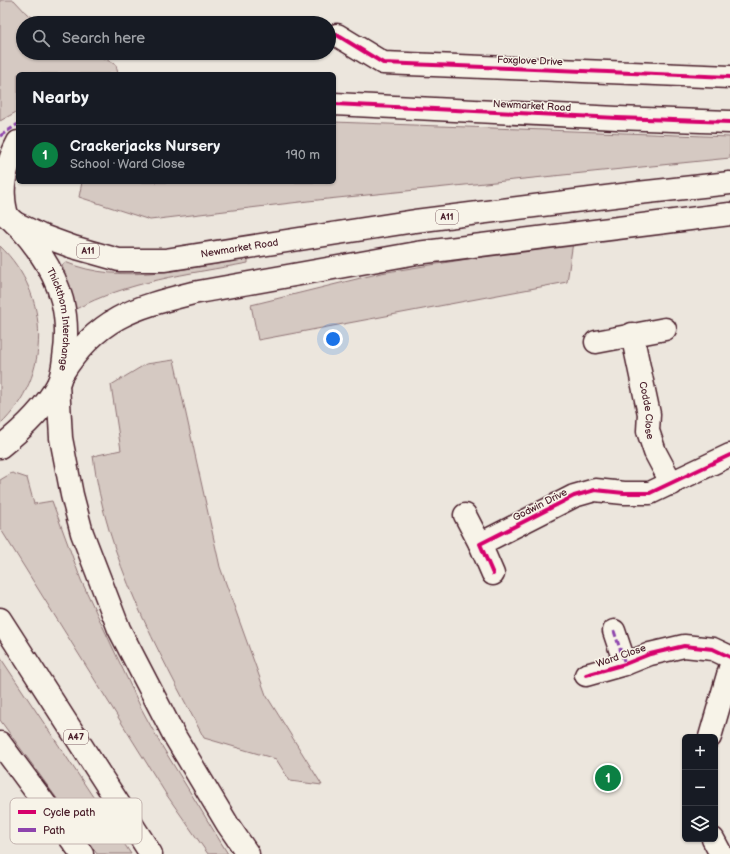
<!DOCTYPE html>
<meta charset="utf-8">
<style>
body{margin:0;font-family:"Balsamiq Sans",sans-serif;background:#20242c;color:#f1f3f6}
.controls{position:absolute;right:12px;bottom:12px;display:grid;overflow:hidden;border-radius:6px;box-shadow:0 1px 3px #0004}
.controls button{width:36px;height:36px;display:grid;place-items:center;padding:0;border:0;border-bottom:1px solid #363941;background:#171b24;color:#f1f3f6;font:20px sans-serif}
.you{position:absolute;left:333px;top:339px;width:14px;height:14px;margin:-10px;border:3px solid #fff;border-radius:50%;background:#1a73e8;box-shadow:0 0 0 6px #1a73e833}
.badge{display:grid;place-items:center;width:26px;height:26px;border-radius:50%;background:#0b8043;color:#fff;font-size:13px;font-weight:700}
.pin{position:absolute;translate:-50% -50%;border:2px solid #fff;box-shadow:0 1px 4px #0006}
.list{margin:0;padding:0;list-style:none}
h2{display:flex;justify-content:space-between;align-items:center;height:52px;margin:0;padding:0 16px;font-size:17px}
h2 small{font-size:13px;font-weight:400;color:#9ea1a6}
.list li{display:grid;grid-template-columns:26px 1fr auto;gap:12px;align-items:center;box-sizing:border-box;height:60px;padding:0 16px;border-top:1px solid #363941}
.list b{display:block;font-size:15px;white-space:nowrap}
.list p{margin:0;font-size:13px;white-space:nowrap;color:#9ea1a6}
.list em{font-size:13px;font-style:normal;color:#9ea1a6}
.icon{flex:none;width:22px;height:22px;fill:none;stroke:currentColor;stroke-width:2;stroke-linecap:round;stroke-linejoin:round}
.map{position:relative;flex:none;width:730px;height:854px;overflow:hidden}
.search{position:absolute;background:#171b24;box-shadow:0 1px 3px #0004;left:16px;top:16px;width:320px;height:44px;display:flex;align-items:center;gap:10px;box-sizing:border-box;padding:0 14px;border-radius:22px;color:#9ea1a6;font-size:15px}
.panel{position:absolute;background:#171b24;box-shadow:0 1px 3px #0004;left:16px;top:72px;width:320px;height:112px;border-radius:6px}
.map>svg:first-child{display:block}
.green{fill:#d5c9c2;stroke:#907476}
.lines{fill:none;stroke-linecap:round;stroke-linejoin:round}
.minor-casing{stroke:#4a1f2b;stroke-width:25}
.highway-casing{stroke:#4a1f2b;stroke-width:25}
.minor{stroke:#f7f3e8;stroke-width:22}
.highway{stroke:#f7f3e8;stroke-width:22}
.quiet{stroke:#8e44ad;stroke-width:3;stroke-dasharray:6 3;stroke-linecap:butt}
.cycleway-casing{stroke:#f7f3e8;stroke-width:6}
.cycleway{stroke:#d6006c;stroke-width:4}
.labels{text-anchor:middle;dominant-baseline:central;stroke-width:3;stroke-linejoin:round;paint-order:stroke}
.shield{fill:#f7f3e8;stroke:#7e5f64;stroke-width:1}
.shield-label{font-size:9px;font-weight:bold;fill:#4a1f2b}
.street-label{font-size:10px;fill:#4a1f2b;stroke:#f7f3e8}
.key{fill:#f7f3e8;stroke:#c3b3af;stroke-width:1}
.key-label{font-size:11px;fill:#4a1f2b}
</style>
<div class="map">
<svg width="730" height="854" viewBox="0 0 730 854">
<rect width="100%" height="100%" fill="#ece6dd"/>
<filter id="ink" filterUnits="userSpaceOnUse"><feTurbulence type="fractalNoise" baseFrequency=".025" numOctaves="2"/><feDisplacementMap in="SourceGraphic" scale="8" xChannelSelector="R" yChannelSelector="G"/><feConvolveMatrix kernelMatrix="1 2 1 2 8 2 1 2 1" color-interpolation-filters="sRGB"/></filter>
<g filter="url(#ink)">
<!-- green -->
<g class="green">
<polygon points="0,0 14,0 27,14 43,23 23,23 23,53 95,53 116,65 118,74 18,74 18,111 0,121"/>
<polygon points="334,122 730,137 730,158 308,201 150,220 79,197 82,182 334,182"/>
<polygon points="573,242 567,282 258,340 251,305 381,273"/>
<path d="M0,246c51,49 52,130 0,179z"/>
<path d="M248,259v4c-60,11 -120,18 -174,47l-5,-24 -7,-20 3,-4c57,24 125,5 183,-3z"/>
<path d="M174,360l46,207 46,128 56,90 -32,-4 -14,-22 -72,-21c-47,-89 -98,-180 -111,-282l28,-6 -10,-65 35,-21z"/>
<polygon points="12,473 27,478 34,504 52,501 81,580 141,708 160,743 228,854 208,854 166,794 0,528 0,480"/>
<polygon points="0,657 131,854 97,854 0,720"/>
</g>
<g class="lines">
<defs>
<g id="minor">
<polyline points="337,35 383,63 730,77"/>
<polyline points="334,104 617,118 730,122"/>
<path d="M7,216c-1,-6 -3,-12 -3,-19 -2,-17 6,-40 14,-55"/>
<path id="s1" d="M632,334l17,80 -1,17 7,21 17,32"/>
<polyline points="596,342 665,329"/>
<polyline points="465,515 480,544"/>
<polyline points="493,574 480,544 574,496 595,490 624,493 650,493 730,455"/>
<polyline points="614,631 625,664"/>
<polyline points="586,675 625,664 650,654 684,646 713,649 730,657"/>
<polyline points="710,737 730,668"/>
<polyline points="713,839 721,854"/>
</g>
<g id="highway">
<path id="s2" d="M0,211c27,18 54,58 62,89 5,19 5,39 2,58 -1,9 -2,18 -6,26 -14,25 -36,46 -58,63"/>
<path id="s3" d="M15,223l25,12 33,12 46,13h46l250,-39 223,-28 92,-10"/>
<path d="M62,374c35,-56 71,-66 131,-81l224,-40 313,-39"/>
<polyline points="58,384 61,438 72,495 82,533 119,629 174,735 228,825 248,854"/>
<polyline points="0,619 151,854"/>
<polyline points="0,743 82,854"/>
</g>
</defs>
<!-- minor casing -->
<use href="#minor" class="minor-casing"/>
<!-- highway casing -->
<use href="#highway" class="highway-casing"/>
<!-- minor -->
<use href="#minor" class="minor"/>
<!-- highway -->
<use href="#highway" class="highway"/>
<!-- quiet -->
<g class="quiet">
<polyline points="0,136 18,124"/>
<polyline points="614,631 625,664"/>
</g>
<defs>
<g id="cycleway">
<polyline points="337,35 383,63 730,77"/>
<polyline points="334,104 617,118 730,122"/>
<polyline points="493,574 480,544 574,496 595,490 624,493 650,493 730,455"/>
<polyline points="586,675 625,664 650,654 684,646 713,649 730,657"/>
</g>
</defs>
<!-- cycleway casing -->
<use href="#cycleway" class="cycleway-casing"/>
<!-- cycleway -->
<use href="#cycleway" class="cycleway"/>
</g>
</g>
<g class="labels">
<!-- shield labels -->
<g class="shield">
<rect x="436" y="210" width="22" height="14" rx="3"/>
<rect x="77" y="244" width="22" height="14" rx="3"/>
<rect x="64" y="730" width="24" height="14" rx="3"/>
</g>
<g class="shield-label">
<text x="447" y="217">A11</text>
<text x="88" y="251">A11</text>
<text x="76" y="737">A47</text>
</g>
<!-- street labels -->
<g class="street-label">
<text transform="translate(530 61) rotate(2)">Foxglove Drive</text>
<text transform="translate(532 106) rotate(3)">Newmarket Road</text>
<text stroke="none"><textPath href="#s3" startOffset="232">Newmarket Road</textPath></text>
<text stroke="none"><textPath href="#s2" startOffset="129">Thickthorn Interchange</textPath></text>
<text stroke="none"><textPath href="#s1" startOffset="78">Codde Close</textPath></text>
<text transform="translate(540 505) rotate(-27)">Godwin Drive</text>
<text transform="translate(621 656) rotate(-19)">Ward Close</text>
</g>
</g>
<!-- legend -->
<rect x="10" y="798" width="132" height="46" rx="6" class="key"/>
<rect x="18" y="810" width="18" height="4" fill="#d6006c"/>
<rect x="18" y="828" width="18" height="4" fill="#8e44ad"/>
<g class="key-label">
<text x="43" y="816">Cycle path</text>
<text x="43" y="834">Path</text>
</g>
</svg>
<div class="controls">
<button>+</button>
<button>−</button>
<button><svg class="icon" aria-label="layers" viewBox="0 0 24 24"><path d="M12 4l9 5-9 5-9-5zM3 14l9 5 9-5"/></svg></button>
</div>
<div class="you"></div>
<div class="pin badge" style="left:608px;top:778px">1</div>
<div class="search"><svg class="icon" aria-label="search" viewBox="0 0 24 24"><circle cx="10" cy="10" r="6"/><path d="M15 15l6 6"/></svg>Search here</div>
<section class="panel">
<h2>Nearby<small></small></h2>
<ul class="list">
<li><span class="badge">1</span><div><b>Crackerjacks Nursery</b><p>School · Ward Close</p></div><em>190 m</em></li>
</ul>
</section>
</div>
